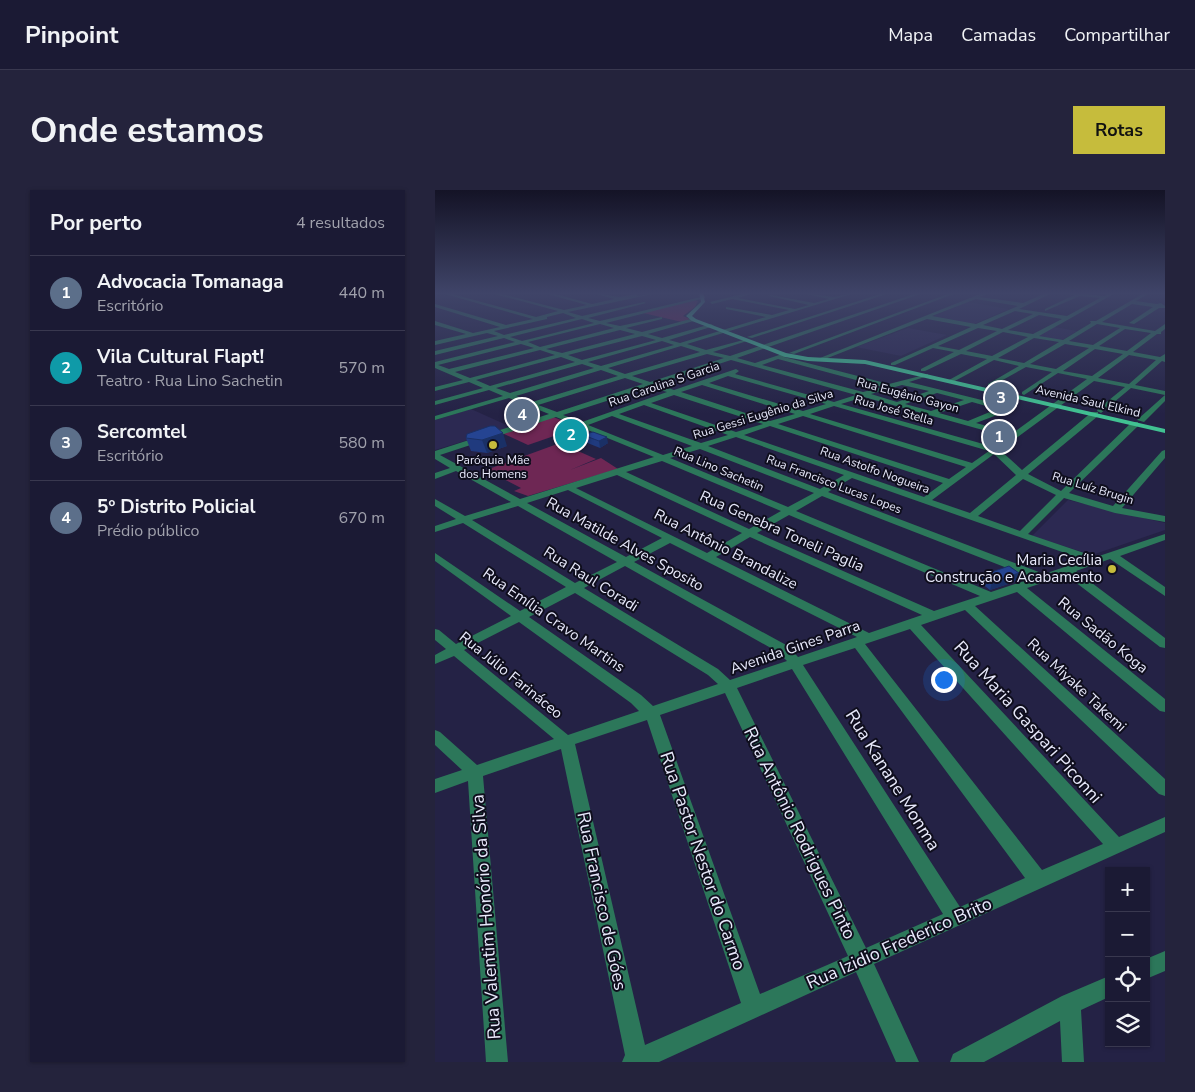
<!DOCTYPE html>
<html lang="pt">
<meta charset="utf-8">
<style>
body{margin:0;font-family:"Nunito Sans",sans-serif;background:#24233c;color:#f1f3f6}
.controls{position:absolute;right:15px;bottom:15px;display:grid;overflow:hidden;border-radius:0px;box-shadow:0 1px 4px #0004}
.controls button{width:45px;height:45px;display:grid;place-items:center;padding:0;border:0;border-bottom:1px solid #39384f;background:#1b1a34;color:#f1f3f6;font:25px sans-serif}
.you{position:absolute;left:508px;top:489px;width:18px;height:18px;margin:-12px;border:4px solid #fff;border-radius:50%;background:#1a73e8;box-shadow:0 0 0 8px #1a73e833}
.badge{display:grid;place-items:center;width:32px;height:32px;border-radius:50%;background:#c6bc3c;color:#fff;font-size:16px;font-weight:700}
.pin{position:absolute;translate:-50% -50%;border:2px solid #fff;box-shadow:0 1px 5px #0006}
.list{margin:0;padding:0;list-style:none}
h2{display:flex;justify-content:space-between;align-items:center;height:65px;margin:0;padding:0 20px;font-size:21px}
h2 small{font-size:16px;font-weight:400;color:#a0a1ac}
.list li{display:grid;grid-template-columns:32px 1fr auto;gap:15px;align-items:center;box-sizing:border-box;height:75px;padding:0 20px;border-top:1px solid #39384f}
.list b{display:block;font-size:19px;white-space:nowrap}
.list p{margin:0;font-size:16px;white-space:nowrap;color:#a0a1ac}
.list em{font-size:16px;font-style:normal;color:#a0a1ac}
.icon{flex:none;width:28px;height:28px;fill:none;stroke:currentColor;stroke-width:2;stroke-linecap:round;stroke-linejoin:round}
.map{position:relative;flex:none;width:730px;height:872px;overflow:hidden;border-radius:0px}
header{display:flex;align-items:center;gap:30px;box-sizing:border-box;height:70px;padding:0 25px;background:#1b1a34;border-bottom:1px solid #39384f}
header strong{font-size:24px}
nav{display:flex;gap:28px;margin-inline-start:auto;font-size:18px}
.intro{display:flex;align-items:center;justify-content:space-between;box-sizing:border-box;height:120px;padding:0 30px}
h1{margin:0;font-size:35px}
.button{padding:12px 22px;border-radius:0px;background:#c6bc3c;color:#111;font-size:18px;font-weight:700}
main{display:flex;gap:30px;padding:0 30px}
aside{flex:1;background:#1b1a34;border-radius:0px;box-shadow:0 1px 4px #0004}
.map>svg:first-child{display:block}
.built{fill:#2c2952}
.green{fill:#6e2754}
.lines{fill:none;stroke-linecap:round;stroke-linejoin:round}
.minor{fill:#2c775a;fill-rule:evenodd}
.major{fill:#41c192;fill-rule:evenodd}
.wall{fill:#203a7e}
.shaded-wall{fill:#1a3066}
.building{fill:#254492;stroke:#1a3066}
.poi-dot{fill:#c6bc3c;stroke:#0f0e1d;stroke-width:2}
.labels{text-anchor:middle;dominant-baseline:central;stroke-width:4;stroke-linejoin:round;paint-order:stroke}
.far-street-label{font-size:12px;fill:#e8e9fb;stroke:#0f0e1d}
.far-poi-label{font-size:12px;fill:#e8e9fb;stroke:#0f0e1d}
.street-label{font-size:15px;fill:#e8e9fb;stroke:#0f0e1d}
.poi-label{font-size:15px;fill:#e8e9fb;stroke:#0f0e1d;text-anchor:end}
.near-street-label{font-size:18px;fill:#e8e9fb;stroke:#0f0e1d}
</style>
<header>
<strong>Pinpoint</strong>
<nav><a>Mapa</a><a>Camadas</a><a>Compartilhar</a></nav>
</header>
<div class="intro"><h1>Onde estamos</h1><a class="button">Rotas</a></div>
<main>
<aside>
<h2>Por perto<small>4 resultados</small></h2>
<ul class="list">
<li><span class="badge" style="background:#5c6f8a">1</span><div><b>Advocacia Tomanaga</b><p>Escritório</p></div><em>440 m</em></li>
<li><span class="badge" style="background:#0f9aa8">2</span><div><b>Vila Cultural Flapt!</b><p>Teatro · Rua Lino Sachetin</p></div><em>570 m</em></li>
<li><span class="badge" style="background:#5c6f8a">3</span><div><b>Sercomtel</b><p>Escritório</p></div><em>580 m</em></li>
<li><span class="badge" style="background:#5c6f8a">4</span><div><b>5º Distrito Policial</b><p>Prédio público</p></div><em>670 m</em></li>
</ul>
</aside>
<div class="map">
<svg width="730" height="872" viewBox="0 0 730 872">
<rect width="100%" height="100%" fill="#242245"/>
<!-- built -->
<g class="built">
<polygon points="533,112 574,119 539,134 498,126"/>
<polygon points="619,137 642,141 626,151 602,146"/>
<polygon points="473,138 512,145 466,166 421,157"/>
<polygon points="36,219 76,237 0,260 0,230"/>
<polygon points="633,310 730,333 730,340 657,365 597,346"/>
</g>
<!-- green -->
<g class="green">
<polygon points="260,110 263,111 260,117 248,126 255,129 247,132 208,123"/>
<polygon points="118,227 145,237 93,255 67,243"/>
<polygon points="125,253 161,269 135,280 166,268 183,279 93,306 79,301 86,298 51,280"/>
</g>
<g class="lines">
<!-- minor -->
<g class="minor">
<path d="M3,102h7l91,25 22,-6 -71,-19h7l70,18 23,-5 -47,-13h8l44,12 22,-5 -24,-7 29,5 17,-3 2,2 24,-4 -94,20 14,4 62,-14 2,1 -58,15 12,3 105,-25v2l-99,25 14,3 42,-9v2l-36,9 16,4 52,-14 3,2 -49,14 14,4 49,-14 3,2 -45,14 11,3 86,-26 -40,-8v-2l46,8 17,-5 -57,-11 -20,5 -2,-2 40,-10h7l-19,6 57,11 14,-4 -40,-9 2,-1 43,8 15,-4 -32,-7 37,5 24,-5 -171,52 19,6 41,-11v2l-34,11 17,4 190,-64h6l-189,66 18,5 30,-10 3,2 -4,2 105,27 39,-10v2l-19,6 93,23 4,5 -1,2 -29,11 37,10 74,-54 -29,-6 -34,22 -2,-1v-2l30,-20 -26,-5 -36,20 -2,-1v-2l31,-18 -25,-6 -43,23 -2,-1v-2l38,-21 -26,-5 -36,17h-4v-2l33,-17 -21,-4 -38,17h-4v-2l80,-36 -44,-8 -107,42 -5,-1 170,-68h6l-11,5 43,6 25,-11h6l-35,17 48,7 33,-18 -20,-2 -35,15v-2l29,-14 -13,-3 43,4 8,-4h5l-78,44 24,4 28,-17 -1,-2h6l50,-29h5l-15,9 21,3 4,-1 4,3v2h-6l-25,16 -5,-1 24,-16 -21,-3 -30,18 53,9 10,-7v5l-4,3v2h-4l-24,18 27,5 5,-3v8l-3,-1 -27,24 30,6v10l-21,21 -7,-2 28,-25 -34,-7 -30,25 -4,-2 1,-2 27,-22 -31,-6 -94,69 22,20 70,-58h6v4l-70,58 33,17 71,-69h6v4l-69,67 44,13 49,-55 3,-1v8l-43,50 43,8v6l-50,-9 -51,-15 -36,36 68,23 69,-23v6l-45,16 45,31v9l-55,-37 -34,12 89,67v10l-5,-1 -94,-72 -39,13 138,111v13l-5,-1 -143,-119 -42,14 190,173v17l-6,-2 -194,-184 -44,15 198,212 46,-20v15l-291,132 45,98h-23l-40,-90 -197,90h-37l3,-7 -64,-306 -78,27 25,286h-22l-18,-281 -33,12v-14l27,-9 -27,-25v-15l5,2 37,33 77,-26 -100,-83 -19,8v-9l11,-6 -11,-9v-11l4,1 17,14 55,-28 -76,-55v-8l85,58 46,-24 -103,-64 -28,9v-6l21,-7 -21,-13v-7l30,17 46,-14 -55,-31 -21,8v-6l15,-5 -15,-9v-8l114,-37 -40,-16 -74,22v-4l68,-20 -14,-6 -54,15v-4l48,-13 -14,-6 -34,9v-4l28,-7 -28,-12v-6l80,-20 -11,-4 -69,17v-4l63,-15 -11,-3 -52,12v-4l31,-7 -31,-9v-4l38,12 27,-6 -65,-20v-3l71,21 27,-6zM541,109l42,7 -42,18 -44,-8zM580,121l18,3 -31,15 -19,-4zM128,123l13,5 -72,17 -10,-4 53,-12v-2zM604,125l23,4 -29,15 -25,-4zM147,129l12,4 -72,18 -12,-4zM165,134l14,4 -74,19 -12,-5zM662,134l23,4 -27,17 -24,-4zM543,138l19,3 -38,19 -21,-4zM690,139l26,4 -24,18 -28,-5zM185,140l15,4 -73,19 -16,-4zM568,142l25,5 -36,19 -26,-5zM207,146l14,4 -74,20 -14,-5zM599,148l25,4 -35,21 -26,-5zM227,151l12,4 -73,21 -13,-4zM86,154l13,4 -85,21 -11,-4zM630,154l24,4 -33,21 -26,-5zM246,156l19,6 -75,22 -17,-6zM660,159l28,5 -31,22 -29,-5zM105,160l15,5 -85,23 -15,-6zM272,164l17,4 -74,24 -18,-6zM694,165l27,5 -27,24 -31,-6zM126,167l14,5 -85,24 -14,-6zM343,169l104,28 -19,5 -101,-27zM296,170l125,35 -22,7 -99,-28 4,-3 -3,-2 -62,21 -17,-6zM147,174l12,4 -84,25 -14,-5zM166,180l17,6 -86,26 -16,-6zM293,186l98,28 -23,7 -94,-28zM190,188l18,6 -86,28 -19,-7zM267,195l93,29 -25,7 -89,-29zM467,195l27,6 -32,11 -26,-8zM215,197l17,5 -85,30 -19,-7zM502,203l27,7 -33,11 -26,-7zM239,205l89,29 -27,8 -85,-29zM429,207l144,40 -14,10 -153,-43zM537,212l25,7 -29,12 -29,-8zM209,215l84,30 -27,8 -82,-29zM399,216l155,45 -17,12 -162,-49zM177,226l80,30 -29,9 -75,-30zM368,226l163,51 -17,12 -171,-55zM121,227l98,40 -134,42 -80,-44zM335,236l173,57 -19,14 -180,-62zM301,247l108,38 -24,14 -112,-43zM265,259l114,44 -26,14 -118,-49zM559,264l22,21 -46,38 -38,-13zM227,271l119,50 -32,18 -123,-57zM182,285l125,58 -35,20 -131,-65zM417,288l233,82 -41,14 -216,-82zM588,289l33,16 -36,36 -42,-15zM133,300l94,48 -36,19 -99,-54zM387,306l211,82 -42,14 -195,-81zM83,316l99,56 -42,21 -103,-63zM354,325l191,81 -46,15 -177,-78zM315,347l172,78 -53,18 -153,-76zM235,353l187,94 -59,20 -10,-11 -154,-84zM190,376l153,86 9,9 -57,19 -12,-11 -134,-81zM140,403l133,82 10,9 -65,22 -12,-11 -112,-78zM84,432l112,81 8,8 -71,24 -104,-85zM475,439l193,215 -61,26 -177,-226zM420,458l170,230 -65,29 -157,-242zM357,479l151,245 -77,34 -129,-260zM290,503l123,263 -88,38 -100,-279zM212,530l94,283 -96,42 -70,-301z"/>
<polygon points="451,102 458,102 317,148 312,147"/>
<polygon points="518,102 524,102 359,164 354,163"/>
<polygon points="730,761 730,781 711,789 711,769"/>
<polygon points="674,786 674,807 646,820 649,872 627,872 625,831 549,872 515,872 518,864 627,806"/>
</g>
<!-- major -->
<polygon class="major" points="264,102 268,102 270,112 257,126 261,129 351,163 373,167 430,170 730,239 730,243 430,174 373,171 350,167 257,131 251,126 266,112"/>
</g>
<!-- wall -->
<g class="wall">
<polygon points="32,244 72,256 52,263 36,261 31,248"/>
<polygon points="148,245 173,253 165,258 150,252"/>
<polygon points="548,385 582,391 555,400 546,393"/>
</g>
<!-- shaded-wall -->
<g class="shaded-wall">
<polygon points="68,243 72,256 52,263 47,250"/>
<polygon points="172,247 173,253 165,258 164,251"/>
<polygon points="584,383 582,391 555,400 557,392"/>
</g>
<!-- building -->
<g class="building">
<polygon points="55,236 60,236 68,243 47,250 31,248 32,244"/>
<polygon points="158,242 172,247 164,251 148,245"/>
<polygon points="574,376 584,383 557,392 548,385"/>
</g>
<!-- sky -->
<linearGradient id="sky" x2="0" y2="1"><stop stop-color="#141326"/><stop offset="0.46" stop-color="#3f4468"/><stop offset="1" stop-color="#3f4468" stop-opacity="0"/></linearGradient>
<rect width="730" height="224" fill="url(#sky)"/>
<!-- markers -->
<g class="poi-dot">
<circle cx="58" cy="255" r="5"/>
<circle cx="677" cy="379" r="5"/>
</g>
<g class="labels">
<!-- far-street labels -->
<g class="far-street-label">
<text transform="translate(229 194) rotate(-19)">Rua Carolina S Garcia</text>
<text transform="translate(473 205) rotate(15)">Rua Eugênio Gayon</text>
<text transform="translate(653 211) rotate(13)">Avenida Saul Elkind</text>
<text transform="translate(459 220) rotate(16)">Rua José Stella</text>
<text transform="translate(328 224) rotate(-17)">Rua Gessi Eugênio da Silva</text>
<text transform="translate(284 279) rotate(23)">Rua Lino Sachetin</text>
<text transform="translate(440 280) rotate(20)">Rua Astolfo Nogueira</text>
<text transform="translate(399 294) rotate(21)">Rua Francisco Lucas Lopes</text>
<text transform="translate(658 298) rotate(17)">Rua Luíz Brugin</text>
</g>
<!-- far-poi labels -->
<g class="far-poi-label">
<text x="58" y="270">Paróquia Mãe<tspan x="58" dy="14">dos Homens</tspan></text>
</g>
<!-- street labels -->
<g class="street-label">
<text transform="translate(347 341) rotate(24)">Rua Genebra Toneli Paglia</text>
<text transform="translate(190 354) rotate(29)">Rua Matilde Alves Sposito</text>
<text transform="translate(291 359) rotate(27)">Rua Antônio Brandalize</text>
<text transform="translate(156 389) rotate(32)">Rua Raul Coradi</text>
<text transform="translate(119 430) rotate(35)">Rua Emília Cravo Martins</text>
<text transform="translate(668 445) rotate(39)">Rua Sadão Koga</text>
<text transform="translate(360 457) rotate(-19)">Avenida Gines Parra</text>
<text transform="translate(76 485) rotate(39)">Rua Júlio Farináceo</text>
<text transform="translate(642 495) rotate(43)">Rua Miyake Takemi</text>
</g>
<!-- poi labels -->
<g class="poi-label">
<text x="667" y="370">Maria Cecília<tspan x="667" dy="17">Construção e Acabamento</tspan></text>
</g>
<!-- near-street labels -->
<g class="near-street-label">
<text transform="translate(593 532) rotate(48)">Rua Maria Gaspari Piconni</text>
<text transform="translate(458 590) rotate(58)">Rua Kanane Monma</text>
<text transform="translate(365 643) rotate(64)">Rua Antônio Rodrigues Pinto</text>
<text transform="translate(268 671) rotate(71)">Rua Pastor Nestor do Carmo</text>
<text transform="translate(167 711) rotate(78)">Rua Francisco de Góes</text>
<text transform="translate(51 727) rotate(-94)">Rua Valentim Honório da Silva</text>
<text transform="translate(464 753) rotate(-24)">Rua Izidio Frederico Brito</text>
</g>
</g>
</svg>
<div class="controls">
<button>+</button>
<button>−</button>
<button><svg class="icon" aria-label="locate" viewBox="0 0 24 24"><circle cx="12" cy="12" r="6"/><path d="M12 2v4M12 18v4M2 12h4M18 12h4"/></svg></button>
<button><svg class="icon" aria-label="layers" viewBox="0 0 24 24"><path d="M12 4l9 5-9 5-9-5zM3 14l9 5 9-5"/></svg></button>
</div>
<div class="you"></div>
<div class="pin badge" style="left:564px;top:247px;background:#5c6f8a">1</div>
<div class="pin badge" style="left:136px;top:245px;background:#0f9aa8">2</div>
<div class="pin badge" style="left:566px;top:208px;background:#5c6f8a">3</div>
<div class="pin badge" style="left:87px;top:225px;background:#5c6f8a">4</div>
</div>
</main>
